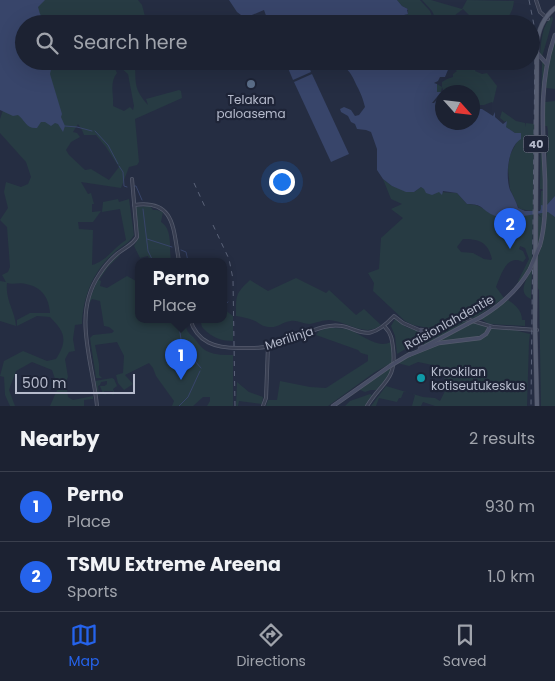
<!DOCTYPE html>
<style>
body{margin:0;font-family:Poppins,sans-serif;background:#292f3e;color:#f1f3f6}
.compass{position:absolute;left:435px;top:85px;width:45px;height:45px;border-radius:50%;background:#1c2232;box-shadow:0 5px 20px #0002;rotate:117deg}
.scale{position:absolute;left:15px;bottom:12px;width:120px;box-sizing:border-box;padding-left:5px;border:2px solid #b6bbcc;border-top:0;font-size:14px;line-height:18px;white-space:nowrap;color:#b6bbcc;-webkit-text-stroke:4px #1e2437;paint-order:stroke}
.you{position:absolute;left:281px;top:181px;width:18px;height:18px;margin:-12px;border:4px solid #fff;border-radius:50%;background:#1a73e8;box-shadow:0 0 0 8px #1a73e833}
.badge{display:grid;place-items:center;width:32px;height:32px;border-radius:50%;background:#2563eb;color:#fff;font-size:16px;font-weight:700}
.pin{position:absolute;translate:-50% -41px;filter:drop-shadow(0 1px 2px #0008)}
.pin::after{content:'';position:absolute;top:26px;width:18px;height:15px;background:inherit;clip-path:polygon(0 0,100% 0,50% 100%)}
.popup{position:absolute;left:135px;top:258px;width:92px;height:65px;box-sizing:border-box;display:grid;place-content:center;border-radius:10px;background:#1c2232;filter:drop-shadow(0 1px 4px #0005);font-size:16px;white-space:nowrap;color:#a0a4ac}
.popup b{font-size:19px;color:#f1f3f6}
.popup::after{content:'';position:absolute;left:50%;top:100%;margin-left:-10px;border:10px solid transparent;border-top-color:#1c2232}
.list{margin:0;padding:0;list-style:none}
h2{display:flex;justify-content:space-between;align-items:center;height:65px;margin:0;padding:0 20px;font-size:21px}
h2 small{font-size:16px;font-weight:400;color:#a0a4ac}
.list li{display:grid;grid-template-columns:32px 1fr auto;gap:15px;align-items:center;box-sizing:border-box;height:70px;padding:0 20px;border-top:1px solid #3a3f4d}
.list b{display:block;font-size:19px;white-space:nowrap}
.list p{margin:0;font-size:16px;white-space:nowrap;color:#a0a4ac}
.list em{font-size:16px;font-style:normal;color:#a0a4ac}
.icon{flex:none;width:28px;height:28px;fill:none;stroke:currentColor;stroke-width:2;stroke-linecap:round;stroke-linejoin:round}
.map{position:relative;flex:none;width:555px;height:406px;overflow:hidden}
.search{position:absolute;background:#1c2232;box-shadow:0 5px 20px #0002;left:15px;right:15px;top:15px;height:55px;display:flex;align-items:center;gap:12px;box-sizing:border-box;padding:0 18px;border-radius:28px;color:#a0a4ac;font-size:19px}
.sheet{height:205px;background:#1c2232}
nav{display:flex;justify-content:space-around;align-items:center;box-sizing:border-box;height:70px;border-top:1px solid #3a3f4d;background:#1c2232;font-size:14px;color:#a0a4ac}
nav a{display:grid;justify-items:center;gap:2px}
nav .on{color:#2563eb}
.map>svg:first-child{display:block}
.green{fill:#273b43;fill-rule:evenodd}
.water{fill:#38456a}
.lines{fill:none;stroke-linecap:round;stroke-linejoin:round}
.stream{stroke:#38456a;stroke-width:1}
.tertiary-casing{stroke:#545a6c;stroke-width:4}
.secondary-casing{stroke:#545a6c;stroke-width:4.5}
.primary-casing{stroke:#43485b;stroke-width:5}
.tertiary{stroke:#393f52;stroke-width:2.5}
.secondary{stroke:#474d65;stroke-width:3}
.primary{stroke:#575e72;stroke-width:4}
.rail{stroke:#5b6379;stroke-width:1;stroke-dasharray:5 5;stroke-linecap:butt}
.secondary-bridge-casing{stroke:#545a6c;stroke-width:4.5;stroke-linecap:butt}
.secondary-bridge{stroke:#474d65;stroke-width:3}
.service-dot{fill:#5c6f8a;stroke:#1e2437;stroke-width:2}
.culture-dot{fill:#0f9aa8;stroke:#1e2437;stroke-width:2}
.labels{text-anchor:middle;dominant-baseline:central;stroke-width:4.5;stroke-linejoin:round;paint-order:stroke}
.shield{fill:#1e2437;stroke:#888e9f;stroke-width:1}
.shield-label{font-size:11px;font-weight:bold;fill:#b6bbcc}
.poi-label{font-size:12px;fill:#b6bbcc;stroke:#1e2437}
.street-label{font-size:12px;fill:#b6bbcc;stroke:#1e2437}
</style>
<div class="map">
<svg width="555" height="406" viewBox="0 0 555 406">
<rect width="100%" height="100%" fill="#252d42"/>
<!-- green -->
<g class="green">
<polygon points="38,0 138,0 142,5 147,24 37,24"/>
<polygon points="397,0 420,0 430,11 433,20 438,24 402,24 404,15 408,14 408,9 402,6"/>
<path d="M422,0h9l31,9 5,-9 47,1c-3,26 -21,23 -42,23l1,-5 -10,-10 -17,13h-9l-5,-11z"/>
<path d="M552,16l1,3 -11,38 -2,-2c1,-13 2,-30 12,-39z"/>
<path d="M555,40v49l-9,-1c-1,-17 4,-33 9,-48z"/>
<polygon points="542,60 545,66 542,96 543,189 540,189"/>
<path d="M25,61h91l1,7 -2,1 2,4c-8,10 -3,21 -4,33l11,5 6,-4 3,3 1,-4 -6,-32 -7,-6 1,-7h13c1,22 -2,27 13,44l-2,-6 33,-9 2,1 1,7 -47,21 4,43 -2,3 -8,2 -8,21 -40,-6 7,12 3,-1 3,11h-2v8l9,-1 -8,11h-15l1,7 14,1 -1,35c15,-4 22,-18 34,-25l-6,-31 -18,3 1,-10 15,-3 1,3 10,-3 5,36c-4,8 -14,12 -20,18 -21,18 -31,44 -32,71l-7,1 -2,14 2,12 -6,1 -4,7 3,18 -2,4 2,16 5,3 20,-4v3l-9,1v6h-34l8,-18 -6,-18 -20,-8 -16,9 -7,19 6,16h-5l-5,-11 -1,-18 -4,-1 4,-15 19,-10 24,10 9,-2c12,-19 9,-27 -6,-42l-13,-1 -20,10v-6l13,-7h20c-1,-15 -8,-26 -24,-29 -6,-2 -13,1 -19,-1 -2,17 8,28 9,43l-16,-5v-40l6,1 -4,-7 6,-3 2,-5 -3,-40 -7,-7 8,-12 -4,-16 2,-10 15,5 7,-3 3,-7 -5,-15 -26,-29v-14l3,-9zM78,124l4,6 2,5h12l10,12 13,20 -10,13 -18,-11 -6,1 -16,-15 -3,-5 5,-8 9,-5 -3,-4 -4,-1z"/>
<polygon points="461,61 481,61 483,67 478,66 475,71 482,74 487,73 497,86 493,103 492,102 484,105 473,105 472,92 444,92 442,87 441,92 437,92 437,84 442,87 442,82 447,79 453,77 453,74 457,71 454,69 457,65 460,66 459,63"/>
<path d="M555,101v102l-15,8 1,-20h2l1,15 2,-18 1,-45 2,2c-2,-7 0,-13 -2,-19h-2v-24z"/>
<polygon points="502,111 516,121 525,123 525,127 526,123 534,124 533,211 519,209 510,189 508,168 510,155 521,134 515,133 506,127 506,121 505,122 500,118"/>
<path d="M383,179l9,7 22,6 7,-5 18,5 18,1 10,11c22,0 22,19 44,9l1,-2 12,5 9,-3 -1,49 -13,21 -1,-2 11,-22 -4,-11 -5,-2 -1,3 4,2 3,7 -3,4c-16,-9 -22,13 -27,25l8,11 -29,20 -16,-1 -16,7 -15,4 -15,-3 -8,-4 -32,-30 1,-8 -6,-10 11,-4 2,-31 22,-20 -12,-9 11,-5 -11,-5zM463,239c16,0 25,3 29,20l-1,1 -7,-1 -11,-6 -12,-1 -4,-5z"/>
<path d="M150,206l3,4h4l6,2 -2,10c12,7 8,27 10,39h-21l-2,-5 -8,2 -6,-12 5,-9 -4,-30z"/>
<polygon points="555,206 555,406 541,406 539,290 537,287 537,259 540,251 541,239 536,247 537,214 541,217 539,214"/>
<path d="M118,255h2l-12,12 -9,13 2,1 -1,5 7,2 20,-12 11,6v37h47c1,17 6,13 13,24 8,12 21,12 35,12v51h-26l3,-5v-4h-7l-10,9h-21l2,-5 -18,-25 -3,-8 -4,-5 -24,12 8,9 -9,6 -6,-7 -2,-8 7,-2 1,-17 -7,-14 -22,3 4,19v11l3,3h-6l-6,-40 3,-3 19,-2 2,-2 -5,-4 -5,-1 -4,-25 -8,-2 -2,3 -1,-1 11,-27z"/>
<path d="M532,269l-1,30c-14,-6 -5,-19 1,-30z"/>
<path d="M296,278l30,15 3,-3 27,25 8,-6 17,16c-15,13 -35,-4 -52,-5 -7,0 -13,3 -19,4 -7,0 -13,-4 -19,-3 -9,1 -13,7 -22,6 -6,0 -10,-4 -14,-6 -7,-3 -13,-4 -19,-5 0,-20 -1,-22 14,-36l18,11z"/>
<path d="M508,300c8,5 14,11 14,20h3v6l-36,-2 -8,-5z"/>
<path d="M225,310l8,6v25c-13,0 -22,-4 -31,-14l-2,-8h24z"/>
<polygon points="395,319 406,327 418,331 414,344 397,354 395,336 391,326"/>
<polygon points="461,320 471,321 424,345 423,344 423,336 425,332 439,330"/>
<path d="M474,322l14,6c-7,14 -41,14 -57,16z"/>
<path d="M327,328c8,0 16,0 23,2 13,5 27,19 41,12l2,20 -18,10 -47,34h-62l2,-6h9l3,-19 30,6 16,1 42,-27v-6l-7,-2 -3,-3 -42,-15 3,-4z"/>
<path d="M491,329l23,1 16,4 -1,8 -2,64h-92l-12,-4 -2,4h-9l3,-11 -11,-4 -3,7h-2l-2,4 -18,-4 -3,8h-5l15,-20 37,11 12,1 5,3 5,-10 -1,-17 -7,-8 -19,-4 -9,4 -12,-3c13,-7 26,-13 39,-18 19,-6 41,0 55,-16z"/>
<polygon points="393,366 389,376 376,390 371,390 365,392 358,389"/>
<polygon points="112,378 114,379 117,386 113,389 115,394 112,395 113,391 104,391 106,395 103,394 100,386 105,386 106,384 107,385 107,381 101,382 100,385 98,386 99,394 101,396 98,395 95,381"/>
<polygon points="237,382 249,392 263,397 262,404 239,401 238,406 236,406"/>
<polygon points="370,394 372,395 365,406 345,406 350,401"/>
</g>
<!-- water -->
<g class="water">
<path d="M0,0h45l-7,7 2,7 7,10h-23v37h29l-3,13 12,40 -1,3 4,9 -2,6 -5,-8 -3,-1 -4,3 -6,-4h-4l-4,6c-11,1 -12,-8 -19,-13l-5,1 -13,-6z"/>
<polygon points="229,0 397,0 402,6 408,9 407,10 408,14 404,15 402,24 269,24 264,10 245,18 237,12"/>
<polygon points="285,61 307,61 311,72 293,80"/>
<path d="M329,61h119l2,4 -5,12h-5l-2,4 -4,2 3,1v8h4l-9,11h2l8,-9v28h30l1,-9 3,-4h6l11,7 2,-4v5l8,7 4,-3 -1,6 9,6h6v6c-13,7 -16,37 -11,51 3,6 6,11 8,18l7,3h15l1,-2v-4l5,1 9,-10v21l-7,-5 -24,4 -12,-5v6l-9,3c-3,-4 -6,-3 -10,-5 -13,-6 -9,-11 -26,-11l-10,-11 -14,-2 -1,4 -3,-3 -7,3 -6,-2 -2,-4 -3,-2 -7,5h-8l-14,-6 -9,-7 -6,-9v-21l-6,-17 -5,-2 -9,-1 -2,-5 -4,-2 -3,-6 -7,-4 -1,-3 4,-2 7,3 4,6 4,-1 6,-8c-2,-8 -4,-13 -7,-19 -9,-19 -9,-20 -29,-27z"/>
<polygon points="312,74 349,154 331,162 294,82"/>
</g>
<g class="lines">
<!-- stream -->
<g class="stream">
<polyline points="65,126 77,127 92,131"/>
<polyline points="95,131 108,145 118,164"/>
<polyline points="119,166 123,172 124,186 127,187"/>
<polyline points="134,186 136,186 142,200"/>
<polyline points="143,209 148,251 153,261"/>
<polyline points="147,239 172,247"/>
<polyline points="181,250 186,252 188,261"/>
<polyline points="224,305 228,302"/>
<polyline points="178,319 182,346 201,368"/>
<polyline points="179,406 188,397 200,371"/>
</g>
<defs>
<g id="tertiary">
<polyline points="536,0 540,12 548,19"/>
<path d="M134,205c42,-6 39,25 45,56"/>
<path d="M190,319c7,24 26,29 48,29 11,0 21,1 31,-2 19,-5 36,-14 55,-19 34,-9 36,25 70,-11l9,7 16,7h17l21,-10 9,-1 27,8 44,3"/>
<path d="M97,406c-4,-44 -25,-91 2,-131 5,-8 11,-15 18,-21 7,-6 16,-9 20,-17l-5,-58"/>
<polyline points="263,406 266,398 268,346"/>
<path d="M367,406c15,-25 30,-25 26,-58 -1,-9 -2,-15 -8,-21"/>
</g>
<g id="secondary">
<polyline points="537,53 546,63"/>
<path d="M540,245c6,-22 5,-43 5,-65 -2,-49 -7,-98 10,-145"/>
<path d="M481,317c20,-12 37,-27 49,-48"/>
<polyline points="422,348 467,324"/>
<polyline points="420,349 421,330"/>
<polyline points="409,355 439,343 480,338 486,334 490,327"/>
<polyline points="395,363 410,354"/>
<polyline points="333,406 390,366"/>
</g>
<path id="primary" d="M537,406l-2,-81 2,-280c1,-15 7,-28 18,-37"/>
</defs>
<!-- tertiary casing -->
<use href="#tertiary" class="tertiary-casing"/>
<!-- secondary casing -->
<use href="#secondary" class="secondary-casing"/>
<!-- primary casing -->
<use href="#primary" class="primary-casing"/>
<!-- tertiary -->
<use href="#tertiary" class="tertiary"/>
<!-- secondary -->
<use href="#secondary" class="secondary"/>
<!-- primary -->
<use href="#primary" class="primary"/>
<!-- rail -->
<g class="rail">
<polyline points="529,0 534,25 535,47 531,406"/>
<polyline points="194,183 205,207"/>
<polyline points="213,225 229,259 233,279 235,406"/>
</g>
<defs>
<g id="secondary-bridge">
<polyline points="530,269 540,245"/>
<polyline points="467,324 481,317"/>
<polyline points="390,366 395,363"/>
</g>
</defs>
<!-- secondary-bridge casing -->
<use href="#secondary-bridge" class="secondary-bridge-casing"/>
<!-- secondary-bridge -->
<use href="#secondary-bridge" class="secondary-bridge"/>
</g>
<!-- markers -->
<circle class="service-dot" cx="251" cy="84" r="5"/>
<circle class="culture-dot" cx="421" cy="378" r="5"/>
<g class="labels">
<!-- shield labels -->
<rect class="shield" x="523.5" y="135.5" width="25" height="17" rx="4"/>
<g class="shield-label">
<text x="536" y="144">40</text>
</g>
<!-- poi labels -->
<g class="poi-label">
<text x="251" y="99">Telakan<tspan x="251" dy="14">paloasema</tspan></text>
<text x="431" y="371" text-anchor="start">Krookilan<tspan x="431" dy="14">kotiseutukeskus</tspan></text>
</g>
<!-- street labels -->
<g class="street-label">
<text transform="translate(449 322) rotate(-29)">Raisionlahdentie</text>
<text transform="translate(289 338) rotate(-18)">Merilinja</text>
</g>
</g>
</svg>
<svg class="compass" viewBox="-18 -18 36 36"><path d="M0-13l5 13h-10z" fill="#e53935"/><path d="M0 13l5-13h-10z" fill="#a0a4ac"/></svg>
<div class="scale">500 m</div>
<div class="you"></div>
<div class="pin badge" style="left:181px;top:380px">1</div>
<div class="popup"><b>Perno</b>Place</div>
<div class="pin badge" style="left:510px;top:249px">2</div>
<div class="search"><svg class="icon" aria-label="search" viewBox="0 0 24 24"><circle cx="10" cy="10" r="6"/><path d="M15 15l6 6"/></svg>Search here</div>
</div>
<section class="sheet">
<h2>Nearby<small>2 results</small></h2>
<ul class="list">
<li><span class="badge">1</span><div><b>Perno</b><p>Place</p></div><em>930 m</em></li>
<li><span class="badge">2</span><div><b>TSMU Extreme Areena</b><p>Sports</p></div><em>1.0 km</em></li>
</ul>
</section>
<nav>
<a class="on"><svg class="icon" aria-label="map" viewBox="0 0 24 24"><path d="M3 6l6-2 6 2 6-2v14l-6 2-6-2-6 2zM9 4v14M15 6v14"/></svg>Map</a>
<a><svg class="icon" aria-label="directions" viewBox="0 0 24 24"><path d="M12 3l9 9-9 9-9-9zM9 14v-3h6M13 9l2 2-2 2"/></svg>Directions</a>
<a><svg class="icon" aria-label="saved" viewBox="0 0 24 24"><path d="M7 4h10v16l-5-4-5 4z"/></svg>Saved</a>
</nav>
